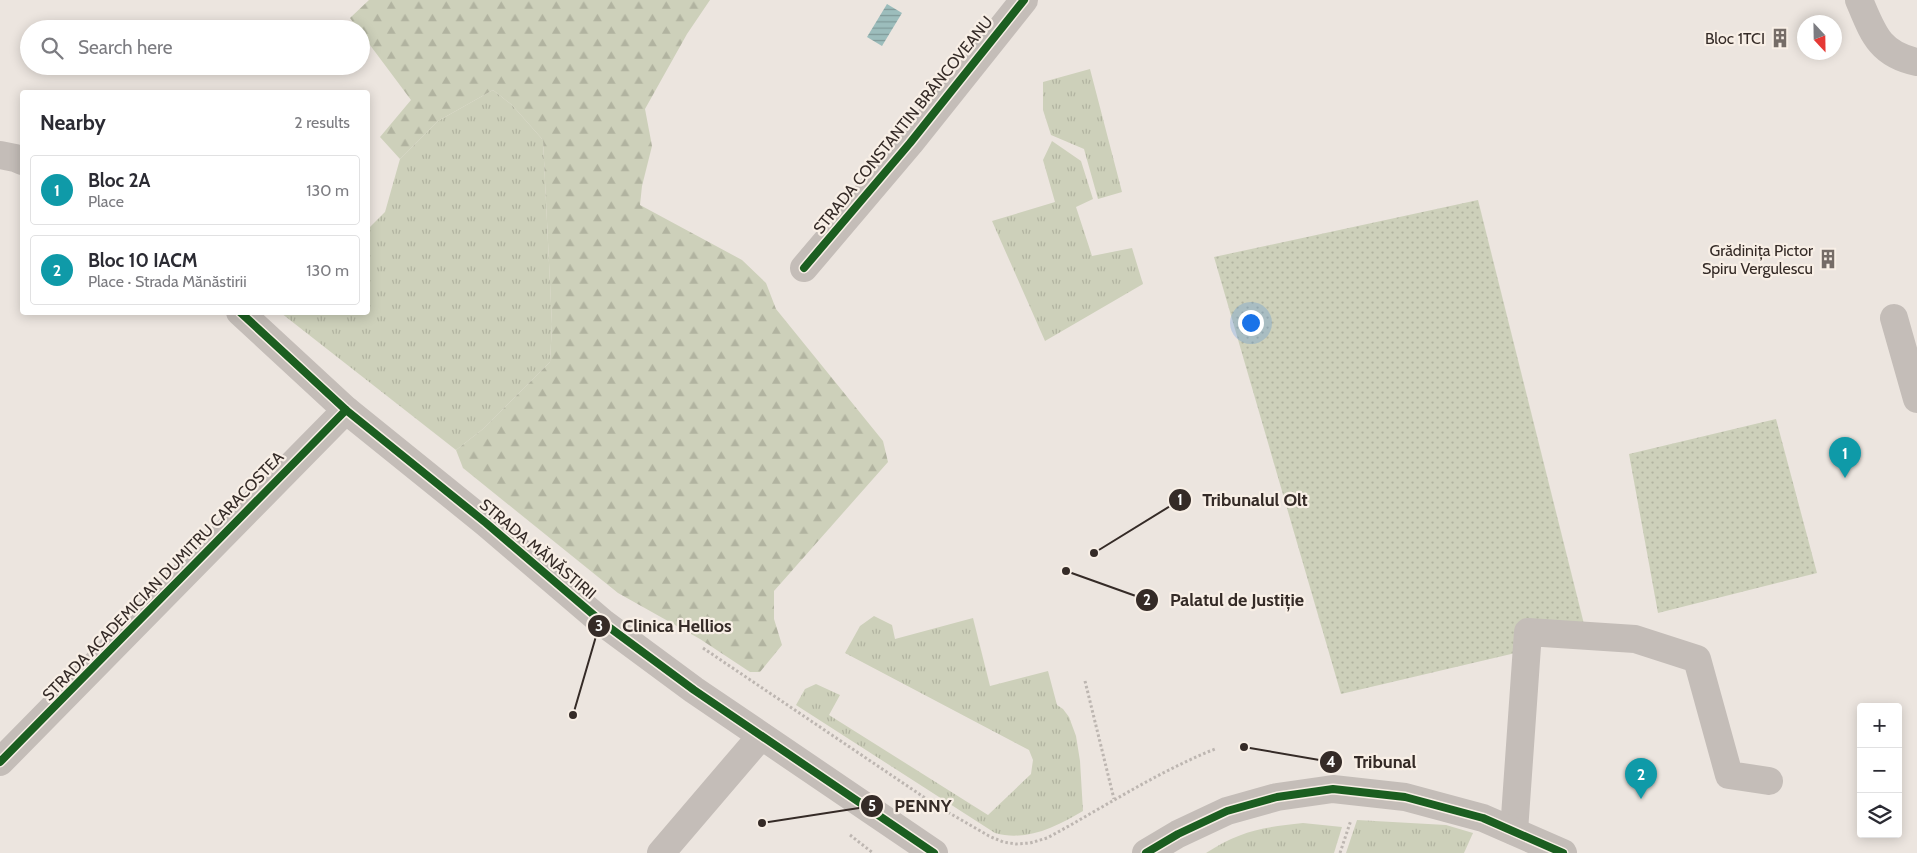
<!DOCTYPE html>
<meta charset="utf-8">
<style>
body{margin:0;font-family:Cabin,sans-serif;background:#f7f7f7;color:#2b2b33}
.controls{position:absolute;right:15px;bottom:15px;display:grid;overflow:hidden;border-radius:5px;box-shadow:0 2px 12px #0003}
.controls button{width:45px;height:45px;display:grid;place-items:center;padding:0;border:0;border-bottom:1px solid #e1e1e2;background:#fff;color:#2b2b33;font:25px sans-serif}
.compass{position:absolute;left:1797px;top:15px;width:45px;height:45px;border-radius:50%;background:#fff;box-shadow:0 2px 12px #0003;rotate:158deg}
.you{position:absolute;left:1250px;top:322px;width:18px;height:18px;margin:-12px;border:4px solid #fff;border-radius:50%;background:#1a73e8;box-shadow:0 0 0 8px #1a73e833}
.badge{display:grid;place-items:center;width:32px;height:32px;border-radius:50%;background:#db2777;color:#fff;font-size:16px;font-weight:700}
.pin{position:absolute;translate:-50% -41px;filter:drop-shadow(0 1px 2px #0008)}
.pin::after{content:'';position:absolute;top:26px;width:18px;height:15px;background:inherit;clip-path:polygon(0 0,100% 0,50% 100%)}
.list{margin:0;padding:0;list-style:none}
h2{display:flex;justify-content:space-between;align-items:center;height:65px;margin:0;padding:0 20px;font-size:21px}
h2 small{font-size:16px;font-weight:400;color:#7c7c81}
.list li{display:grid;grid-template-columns:32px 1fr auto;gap:15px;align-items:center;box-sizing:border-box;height:70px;margin:0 10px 10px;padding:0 10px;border:1px solid #e1e1e2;border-radius:5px}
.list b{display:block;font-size:19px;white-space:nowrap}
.list p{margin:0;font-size:16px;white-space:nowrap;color:#7c7c81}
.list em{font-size:16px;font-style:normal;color:#7c7c81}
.icon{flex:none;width:28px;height:28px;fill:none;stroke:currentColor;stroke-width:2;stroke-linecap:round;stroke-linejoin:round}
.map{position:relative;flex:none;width:1917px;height:853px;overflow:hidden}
.search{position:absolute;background:#fff;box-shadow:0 2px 12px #0003;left:20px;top:20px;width:350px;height:55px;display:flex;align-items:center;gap:12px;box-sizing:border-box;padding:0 18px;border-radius:28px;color:#7c7c81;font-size:19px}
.panel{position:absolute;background:#fff;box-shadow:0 2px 12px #0003;left:20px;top:90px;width:350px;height:225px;border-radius:5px}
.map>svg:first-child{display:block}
.grass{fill:url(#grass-tufts)}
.forest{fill:url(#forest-firs)}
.park{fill:url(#park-dots)}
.water{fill:url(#water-rules)}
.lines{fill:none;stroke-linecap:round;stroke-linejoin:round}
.path{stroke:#bdb6b1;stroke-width:3;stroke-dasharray:2.5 2.5;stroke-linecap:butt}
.minor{stroke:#c4bdb8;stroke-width:28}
.cycleway-casing{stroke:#f8efe6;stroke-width:11}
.cycleway{stroke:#1b5e20;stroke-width:8}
.labels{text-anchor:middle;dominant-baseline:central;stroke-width:4.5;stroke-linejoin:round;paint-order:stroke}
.poi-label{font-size:16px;fill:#352b27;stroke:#f8efe6;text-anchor:end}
.street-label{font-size:16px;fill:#352b27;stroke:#f8efe6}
.leader{fill:none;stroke:#352b27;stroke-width:2}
.callout-dot{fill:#352b27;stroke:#f8efe6;stroke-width:2}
.mark-label{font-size:15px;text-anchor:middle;font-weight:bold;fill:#fff}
.callout-label{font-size:18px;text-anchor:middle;font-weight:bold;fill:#352b27;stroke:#f8efe6;stroke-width:4.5;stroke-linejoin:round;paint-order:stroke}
</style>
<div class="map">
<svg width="1917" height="853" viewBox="0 0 1917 853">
<defs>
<pattern id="grass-tufts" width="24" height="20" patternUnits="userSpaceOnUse" patternTransform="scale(1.25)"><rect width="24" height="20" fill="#cdd0ba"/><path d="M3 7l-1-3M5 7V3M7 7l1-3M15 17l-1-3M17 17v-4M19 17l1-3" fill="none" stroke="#b1b3a0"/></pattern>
<pattern id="forest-firs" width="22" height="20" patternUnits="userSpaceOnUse" patternTransform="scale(1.25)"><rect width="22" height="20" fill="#cdd0ba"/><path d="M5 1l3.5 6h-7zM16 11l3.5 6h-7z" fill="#b1b3a0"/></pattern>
<pattern id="park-dots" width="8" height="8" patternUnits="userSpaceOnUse" patternTransform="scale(1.25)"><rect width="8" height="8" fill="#cdd0ba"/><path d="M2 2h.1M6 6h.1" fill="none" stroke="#b1b3a0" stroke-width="1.8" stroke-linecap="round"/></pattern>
<pattern id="water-rules" width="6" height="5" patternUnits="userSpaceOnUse" patternTransform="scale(1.25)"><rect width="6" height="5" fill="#9cbdbc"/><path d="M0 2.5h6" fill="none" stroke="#809a99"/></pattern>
</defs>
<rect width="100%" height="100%" fill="#ece5df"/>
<!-- grass -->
<g class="grass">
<polygon points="1090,69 1122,192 1098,199 1084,149 1051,135 1043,110 1043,82"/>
<polygon points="493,90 512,105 543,140 552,324 550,362 483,429 456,450 281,313 368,312 368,229 385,212 400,159 438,121"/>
<polygon points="1052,141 1081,161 1093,199 1076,207 1092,256 1132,248 1143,284 1045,341 992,221 1055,202 1043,160"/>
<path d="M874,616l18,9 3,14 78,-21 17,68 58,-15 9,34 6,4 6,8 7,19 4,25 3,50c-27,16 -57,31 -88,22l-199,-128 9,-16 11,-5 24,11 -11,20 159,100 43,-41 2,-14 -4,-10 -184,-97 15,-27z"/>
<polygon points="1357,820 1446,825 1473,833 1464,853 1346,853"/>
<path d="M1303,823l39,4 -8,26h-128c33,-22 58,-26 97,-30z"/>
</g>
<!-- forest -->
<polygon class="forest" points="369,0 710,0 687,34 645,109 652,146 642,186 640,205 742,260 766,283 776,309 883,441 888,462 774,591 774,619 782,645 760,672 750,672 700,639 618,593 463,468 456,450 483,429 550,362 552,324 543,140 512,105 493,90 438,121 400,159 380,137 411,100 361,33 361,29 358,29 350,18"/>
<!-- park -->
<g class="park">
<polygon points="1478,200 1587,636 1341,694 1214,257"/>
<polygon points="1776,419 1817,573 1658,613 1629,454"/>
</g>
<!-- water -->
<polygon class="water" points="887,4 902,13 882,46 867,37"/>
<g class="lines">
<!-- path -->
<g class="path">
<path d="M703,648l234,158 52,30 14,6 13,2 14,-1 17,-5c56,-30 108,-65 168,-89"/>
<polyline points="1085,681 1114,799"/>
<polyline points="850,835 873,853"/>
<polyline points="1340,853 1351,820"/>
</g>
<!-- minor -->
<g class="minor">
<path d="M1859,0c14,33 20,54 58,62"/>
<polyline points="0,155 15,158 22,161"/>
<polyline points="804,268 910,143 1024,0"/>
<polyline points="240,312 346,410 486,523 602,622 694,690 934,853"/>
<polyline points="1894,318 1917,399"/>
<polyline points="0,762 346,410"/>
<polyline points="1514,831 1528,632 1635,639 1697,659 1729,775 1769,781"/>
<polyline points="661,853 761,736"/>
<polyline points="1146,853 1178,834 1227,811 1277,797 1333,789 1405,797 1483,818 1563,853"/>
</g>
<defs>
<g id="cycleway">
<polyline points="804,268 910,143 1024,0"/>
<polyline points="240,312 346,410 486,523 602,622 694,690 934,853"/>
<polyline points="0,762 346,410"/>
<polyline points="1146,853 1178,834 1227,811 1277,797 1333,789 1405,797 1483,818 1563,853"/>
</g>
</defs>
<!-- cycleway casing -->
<use href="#cycleway" class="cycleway-casing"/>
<!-- cycleway -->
<use href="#cycleway" class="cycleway"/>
</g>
<!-- icons -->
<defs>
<symbol id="building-bare" viewBox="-9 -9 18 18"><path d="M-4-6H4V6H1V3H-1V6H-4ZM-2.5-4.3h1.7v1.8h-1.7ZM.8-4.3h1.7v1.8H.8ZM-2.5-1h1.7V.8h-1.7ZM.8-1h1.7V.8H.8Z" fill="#756c67" stroke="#f8efe6" stroke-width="2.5" paint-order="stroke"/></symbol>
</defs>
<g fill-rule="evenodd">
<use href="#building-bare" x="1766" y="24" width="28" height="28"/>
<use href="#building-bare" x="1814" y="245" width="28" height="28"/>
</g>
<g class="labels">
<!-- poi labels -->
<g class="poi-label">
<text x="1765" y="38">Bloc 1TCI</text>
<text x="1813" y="250">Grădinița Pictor<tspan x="1813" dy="18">Spiru Vergulescu</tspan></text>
</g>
<!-- street labels -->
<g class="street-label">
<text transform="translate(903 125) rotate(-51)">STRADA CONSTANTIN BRÂNCOVEANU</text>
<text transform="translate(538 549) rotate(40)">STRADA MĂNĂSTIRII</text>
<text transform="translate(163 576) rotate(-46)">STRADA ACADEMICIAN DUMITRU CARACOSTEA</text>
</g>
</g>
<!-- callouts -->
<path class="leader" d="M1094 553L1180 500M1066 571L1147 600M573 715L599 626M1244 747L1331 762M762 823L872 806"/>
<g class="callout-dot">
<circle cx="1094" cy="553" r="5"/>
<circle cx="1066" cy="571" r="5"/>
<circle cx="573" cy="715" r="5"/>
<circle cx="1244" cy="747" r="5"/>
<circle cx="762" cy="823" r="5"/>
<circle cx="1180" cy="500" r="12"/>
<circle cx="1147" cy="600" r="12"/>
<circle cx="599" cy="626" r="12"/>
<circle cx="1331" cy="762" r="12"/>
<circle cx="872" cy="806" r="12"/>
</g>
<g class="mark-label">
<text x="1180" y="505">1</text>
<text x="1147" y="605">2</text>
<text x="599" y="631">3</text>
<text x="1331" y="767">4</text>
<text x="872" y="811">5</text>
</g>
<g class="callout-label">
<text x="1255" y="506">Tribunalul Olt</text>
<text x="1237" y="606">Palatul de Justiție</text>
<text x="677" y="632">Clinica Hellios</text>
<text x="1385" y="768">Tribunal</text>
<text x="923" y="812">PENNY</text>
</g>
</svg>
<div class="controls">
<button>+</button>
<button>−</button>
<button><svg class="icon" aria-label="layers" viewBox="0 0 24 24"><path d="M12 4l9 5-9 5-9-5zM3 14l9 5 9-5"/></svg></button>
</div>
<svg class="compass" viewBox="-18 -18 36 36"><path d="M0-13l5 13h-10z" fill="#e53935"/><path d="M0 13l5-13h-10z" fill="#7c7c81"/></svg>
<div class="you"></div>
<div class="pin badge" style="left:1845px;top:478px;background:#0f9aa8">1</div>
<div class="pin badge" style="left:1641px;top:799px;background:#0f9aa8">2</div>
<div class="search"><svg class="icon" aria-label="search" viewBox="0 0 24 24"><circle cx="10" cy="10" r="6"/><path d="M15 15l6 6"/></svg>Search here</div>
<section class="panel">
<h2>Nearby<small>2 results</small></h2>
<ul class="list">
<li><span class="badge" style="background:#0f9aa8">1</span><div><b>Bloc 2A</b><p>Place</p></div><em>130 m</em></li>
<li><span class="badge" style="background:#0f9aa8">2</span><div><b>Bloc 10 IACM</b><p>Place · Strada Mănăstirii</p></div><em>130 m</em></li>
</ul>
</section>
</div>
